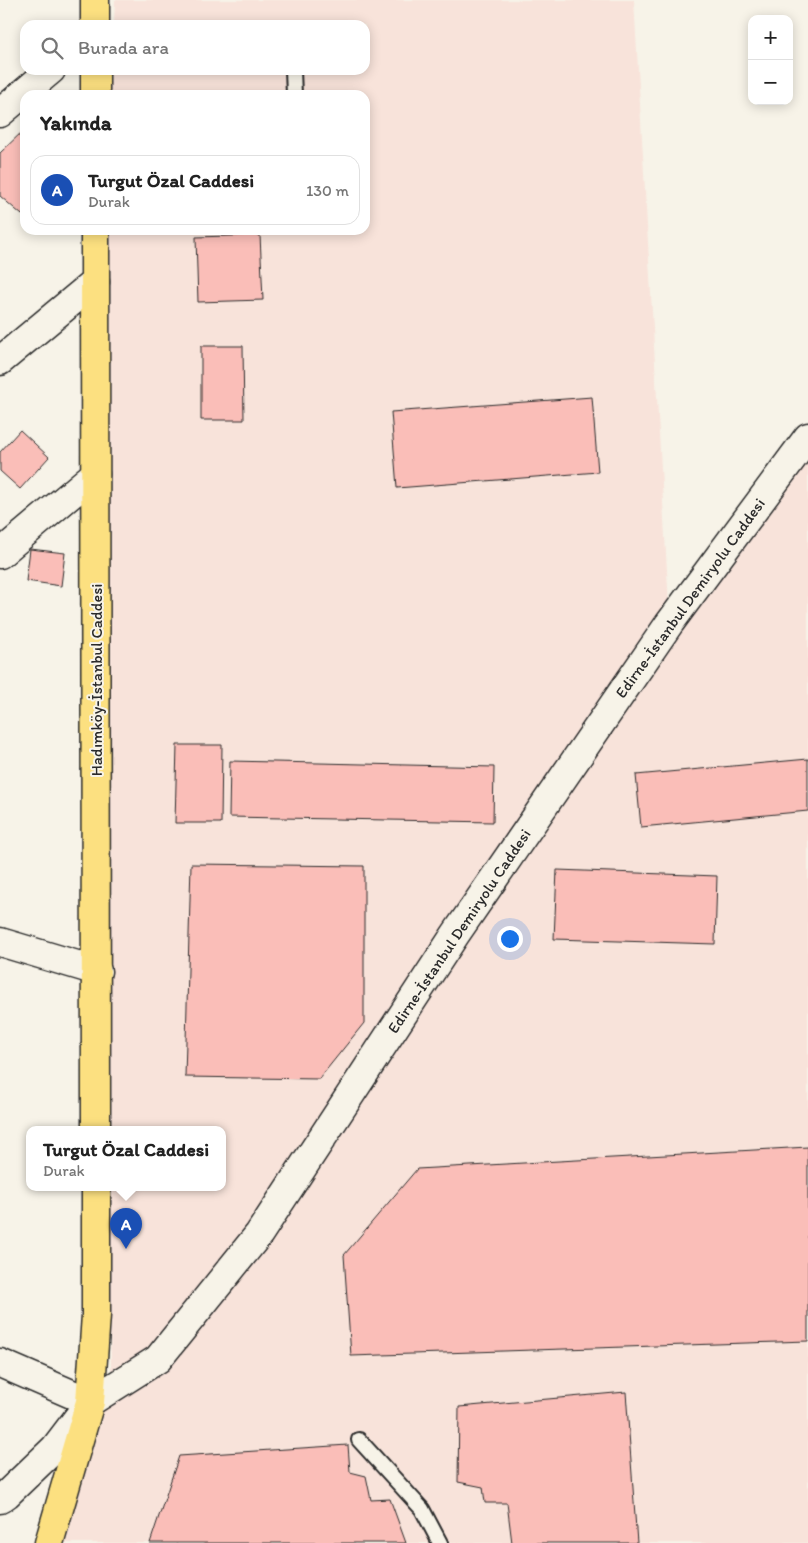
<!DOCTYPE html>
<html lang="tr">
<meta charset="utf-8">
<style>
body{margin:0;font-family:Itim,sans-serif;background:#f2f2f2;color:#222}
.controls{position:absolute;right:15px;top:15px;display:grid;overflow:hidden;border-radius:10px;box-shadow:0 2px 12px #0003}
.controls button{width:45px;height:45px;display:grid;place-items:center;padding:0;border:0;border-bottom:1px solid #e0e0e0;background:#fff;color:#222;font:25px sans-serif}
.you{position:absolute;left:509px;top:938px;width:18px;height:18px;margin:-12px;border:4px solid #fff;border-radius:50%;background:#1a73e8;box-shadow:0 0 0 8px #1a73e833}
.badge{display:grid;place-items:center;width:32px;height:32px;border-radius:50%;background:#2563eb;color:#fff;font-size:16px;font-weight:700}
.pin{position:absolute;translate:-50% -41px;filter:drop-shadow(0 1px 2px #0008)}
.pin::after{content:'';position:absolute;top:26px;width:18px;height:15px;background:inherit;clip-path:polygon(0 0,100% 0,50% 100%)}
.popup{position:absolute;left:26px;top:1126px;width:200px;height:65px;box-sizing:border-box;display:grid;place-content:center;border-radius:10px;background:#fff;filter:drop-shadow(0 1px 4px #0005);font-size:16px;white-space:nowrap;color:#767676}
.popup b{font-size:19px;color:#222}
.popup::after{content:'';position:absolute;left:50%;top:100%;margin-left:-10px;border:10px solid transparent;border-top-color:#fff}
.list{margin:0;padding:0;list-style:none}
h2{display:flex;justify-content:space-between;align-items:center;height:65px;margin:0;padding:0 20px;font-size:21px}
h2 small{font-size:16px;font-weight:400;color:#767676}
.list li{display:grid;grid-template-columns:32px 1fr auto;gap:15px;align-items:center;box-sizing:border-box;height:70px;margin:0 10px 10px;padding:0 10px;border:1px solid #e0e0e0;border-radius:15px}
.list b{display:block;font-size:19px;white-space:nowrap}
.list p{margin:0;font-size:16px;white-space:nowrap;color:#767676}
.list em{font-size:16px;font-style:normal;color:#767676}
.icon{flex:none;width:28px;height:28px;fill:none;stroke:currentColor;stroke-width:2;stroke-linecap:round;stroke-linejoin:round}
.map{position:relative;flex:none;width:808px;height:1543px;overflow:hidden}
.search{position:absolute;background:#fff;box-shadow:0 2px 12px #0003;left:20px;top:20px;width:350px;height:55px;display:flex;align-items:center;gap:12px;box-sizing:border-box;padding:0 18px;border-radius:15px;color:#767676;font-size:19px}
.panel{position:absolute;background:#fff;box-shadow:0 2px 12px #0003;left:20px;top:90px;width:350px;height:145px;border-radius:15px}
.map>svg:first-child{display:block}
.built{fill:#f8e3da}
.building{fill:#fabeb8;stroke:#2b2b2b}
.lines{fill:none;stroke-linecap:round;stroke-linejoin:round}
.service-casing{stroke:#2b2b2b;stroke-width:18}
.minor-casing{stroke:#2b2b2b;stroke-width:31}
.tertiary-casing{stroke:#2b2b2b;stroke-width:31}
.primary-casing{stroke:#2b2b2b;stroke-width:31}
.service{stroke:#f7f3e8;stroke-width:14}
.minor{stroke:#f7f3e8;stroke-width:28}
.tertiary{stroke:#f7f3e8;stroke-width:28}
.primary{stroke:#fce080;stroke-width:28}
.labels{text-anchor:middle;dominant-baseline:central;stroke-width:4;stroke-linejoin:round;paint-order:stroke}
.street-label{font-size:16px;fill:#2b2b2b;stroke:#f7f3e8}
</style>
<div class="map">
<svg width="808" height="1543" viewBox="0 0 808 1543">
<rect width="100%" height="100%" fill="#f7f3e8"/>
<filter id="ink" filterUnits="userSpaceOnUse"><feTurbulence type="fractalNoise" baseFrequency=".02" numOctaves="2"/><feDisplacementMap in="SourceGraphic" scale="10" xChannelSelector="R" yChannelSelector="G"/><feConvolveMatrix kernelMatrix="1 2 1 2 8 2 1 2 1" color-interpolation-filters="sRGB"/></filter>
<g filter="url(#ink)">
<!-- built -->
<polygon class="built" points="115,0 634,0 670,623 808,437 808,418 808,1543 55,1543 100,1409 112,1393 105,1188 222,1188 222,1130 103,1130 99,230 365,230 365,95 109,95 111,70 365,70 365,25 114,25"/>
<!-- building -->
<g class="building">
<polygon points="25,129 25,211 22,215 0,196 0,153"/>
<polygon points="260,235 263,300 198,302 196,237"/>
<polygon points="201,346 243,346 244,420 201,420"/>
<polygon points="592,397 598,472 397,488 391,412"/>
<polygon points="20,430 49,457 20,489 0,471 0,452"/>
<polygon points="30,549 65,553 61,586 26,581"/>
<polygon points="177,745 222,745 221,823 175,823"/>
<polygon points="808,759 808,811 641,827 636,775"/>
<polygon points="230,761 494,767 493,822 229,817"/>
<polygon points="191,864 364,866 364,1023 319,1079 185,1077"/>
<polygon points="557,870 717,876 715,944 554,939"/>
<polygon points="808,1147 808,1341 351,1356 344,1255 417,1169"/>
<polygon points="626,1392 637,1543 512,1543 507,1503 485,1503 483,1487 458,1482 459,1407"/>
<polygon points="348,1445 350,1472 366,1476 371,1500 390,1499 406,1543 150,1543 179,1456"/>
</g>
<g class="lines">
<defs>
<g id="service">
<polyline points="293,70 294,95"/>
<polyline points="359,1440 422,1509 440,1543"/>
</g>
<g id="minor">
<polyline points="0,113 51,70"/>
<polyline points="0,361 95,282"/>
<polyline points="0,554 95,474"/>
<polyline points="0,942 97,971"/>
<polyline points="0,1363 90,1402"/>
</g>
<polyline id="tertiary" points="0,1499 7,1494 55,1448 90,1402 158,1359 259,1234 455,935 669,624 808,437"/>
<g id="primary">
<polyline points="95,25 95,0"/>
<polyline points="95,70 95,95"/>
<polyline points="95,230 96,1130"/>
<polyline points="49,1543 90,1402 96,1315 96,1188"/>
</g>
</defs>
<!-- service casing -->
<use href="#service" class="service-casing"/>
<!-- minor casing -->
<use href="#minor" class="minor-casing"/>
<!-- tertiary casing -->
<use href="#tertiary" class="tertiary-casing"/>
<!-- primary casing -->
<use href="#primary" class="primary-casing"/>
<!-- service -->
<use href="#service" class="service"/>
<!-- minor -->
<use href="#minor" class="minor"/>
<!-- tertiary -->
<use href="#tertiary" class="tertiary"/>
<!-- primary -->
<use href="#primary" class="primary"/>
</g>
</g>
<g class="labels">
<!-- street labels -->
<g class="street-label">
<text transform="translate(690 598) rotate(-54)">Edirne-İstanbul Demiryolu Caddesi</text>
<text transform="translate(96 680) rotate(-90)">Hadımköy-İstanbul Caddesi</text>
<text transform="translate(459 931) rotate(-56)">Edirne-İstanbul Demiryolu Caddesi</text>
</g>
</g>
</svg>
<div class="controls">
<button>+</button>
<button>−</button>
</div>
<div class="you"></div>
<div class="pin badge" style="left:126px;top:1249px;background:#1a4fb4">A</div>
<div class="popup"><b>Turgut Özal Caddesi</b>Durak</div>
<div class="search"><svg class="icon" aria-label="search" viewBox="0 0 24 24"><circle cx="10" cy="10" r="6"/><path d="M15 15l6 6"/></svg>Burada ara</div>
<section class="panel">
<h2>Yakında<small></small></h2>
<ul class="list">
<li><span class="badge" style="background:#1a4fb4">A</span><div><b>Turgut Özal Caddesi</b><p>Durak</p></div><em>130 m</em></li>
</ul>
</section>
</div>
